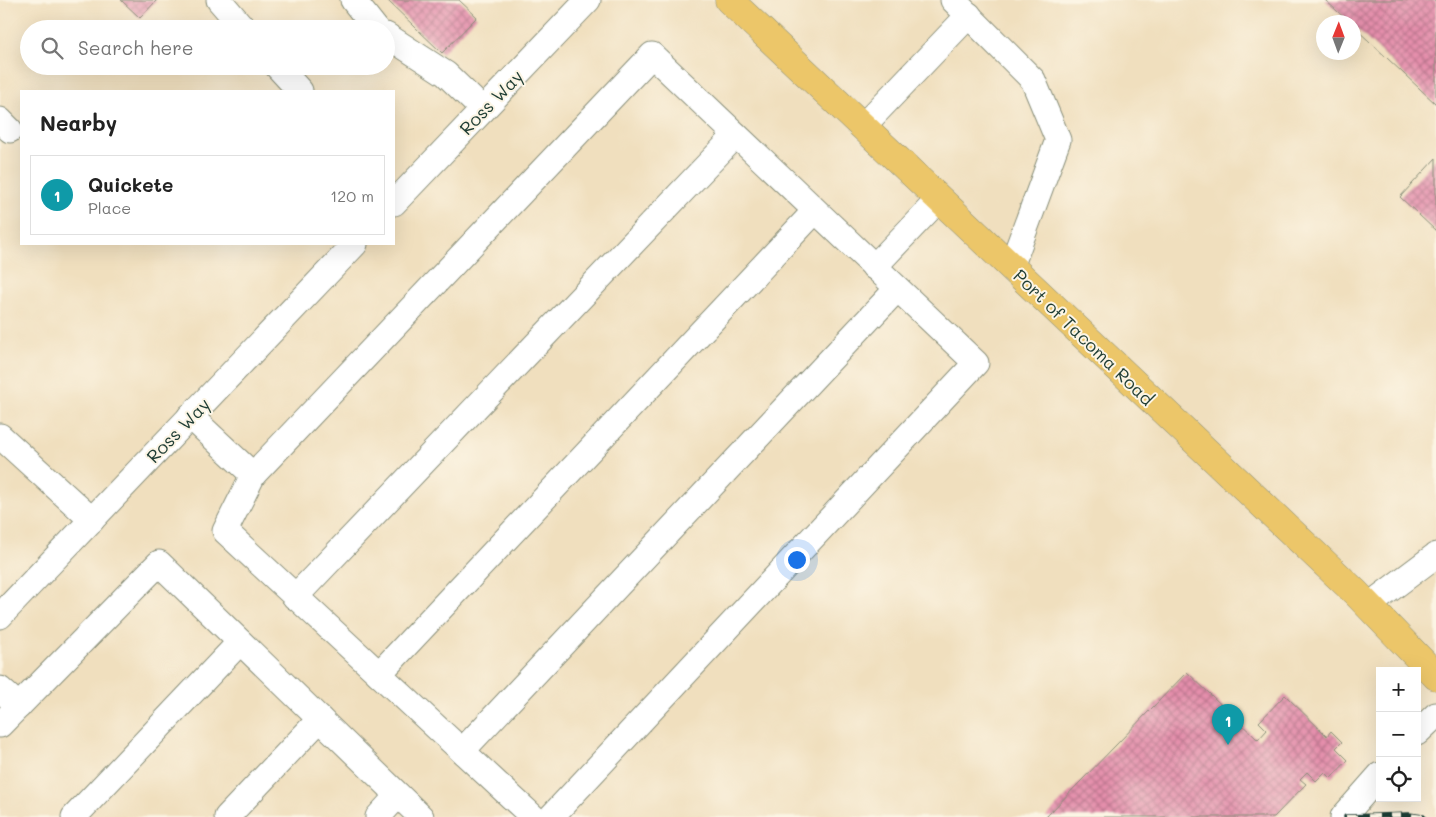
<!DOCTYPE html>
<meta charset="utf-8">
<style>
body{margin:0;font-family:Mali,sans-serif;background:#f2f2f2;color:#222}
.controls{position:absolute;right:15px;bottom:15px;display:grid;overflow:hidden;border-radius:0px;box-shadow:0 5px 20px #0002}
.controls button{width:45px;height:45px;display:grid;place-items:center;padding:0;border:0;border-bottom:1px solid #e0e0e0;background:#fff;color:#222;font:25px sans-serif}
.compass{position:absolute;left:1316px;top:15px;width:45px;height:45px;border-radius:50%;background:#fff;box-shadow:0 5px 20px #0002;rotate:1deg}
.you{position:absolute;left:796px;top:559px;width:18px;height:18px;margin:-12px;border:4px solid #fff;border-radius:50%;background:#1a73e8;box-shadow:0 0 0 8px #1a73e833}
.badge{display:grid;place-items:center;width:32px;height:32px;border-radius:50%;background:#b45309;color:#fff;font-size:16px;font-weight:700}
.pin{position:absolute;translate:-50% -41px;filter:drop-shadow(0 1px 2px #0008)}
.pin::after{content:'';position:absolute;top:26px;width:18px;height:15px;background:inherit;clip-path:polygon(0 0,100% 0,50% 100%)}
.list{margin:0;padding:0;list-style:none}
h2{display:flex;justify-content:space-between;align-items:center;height:65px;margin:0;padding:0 20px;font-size:21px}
h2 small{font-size:16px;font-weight:400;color:#767676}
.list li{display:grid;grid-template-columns:32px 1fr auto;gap:15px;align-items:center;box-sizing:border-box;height:80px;margin:0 10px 10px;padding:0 10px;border:1px solid #e0e0e0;border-radius:0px}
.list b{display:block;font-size:19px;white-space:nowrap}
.list p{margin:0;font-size:16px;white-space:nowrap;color:#767676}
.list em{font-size:16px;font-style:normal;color:#767676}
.icon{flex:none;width:28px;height:28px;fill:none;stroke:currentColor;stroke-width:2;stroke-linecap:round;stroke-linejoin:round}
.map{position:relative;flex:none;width:1436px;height:817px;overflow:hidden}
.search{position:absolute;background:#fff;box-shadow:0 5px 20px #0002;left:20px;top:20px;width:375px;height:55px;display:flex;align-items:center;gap:12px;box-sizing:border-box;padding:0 18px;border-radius:28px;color:#767676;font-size:19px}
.panel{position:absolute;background:#fff;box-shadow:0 5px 20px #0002;left:20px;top:90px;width:375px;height:155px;border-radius:0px}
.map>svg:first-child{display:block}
.building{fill:url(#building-cross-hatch)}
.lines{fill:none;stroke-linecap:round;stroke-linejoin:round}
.minor-casing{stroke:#888e79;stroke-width:27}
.major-casing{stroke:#888e79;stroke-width:29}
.minor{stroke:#fff;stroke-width:25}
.major{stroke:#ecc669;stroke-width:28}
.rail-casing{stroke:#1f3d34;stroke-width:5.5}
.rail{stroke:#fcf5e5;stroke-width:4;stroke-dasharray:11;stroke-linecap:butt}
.labels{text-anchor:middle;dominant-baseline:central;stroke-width:4;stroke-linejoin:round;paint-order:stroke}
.street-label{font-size:18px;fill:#1f3d34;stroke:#fcf5e5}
</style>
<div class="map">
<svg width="1436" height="817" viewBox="0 0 1436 817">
<defs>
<pattern id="building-cross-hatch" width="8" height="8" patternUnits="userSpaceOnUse" patternTransform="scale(1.25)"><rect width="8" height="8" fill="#e48eab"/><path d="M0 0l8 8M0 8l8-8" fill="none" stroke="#b8758c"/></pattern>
</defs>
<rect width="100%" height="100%" fill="#fcf5e5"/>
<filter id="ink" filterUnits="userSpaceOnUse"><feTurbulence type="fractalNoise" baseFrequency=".02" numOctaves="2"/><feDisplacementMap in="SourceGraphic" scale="10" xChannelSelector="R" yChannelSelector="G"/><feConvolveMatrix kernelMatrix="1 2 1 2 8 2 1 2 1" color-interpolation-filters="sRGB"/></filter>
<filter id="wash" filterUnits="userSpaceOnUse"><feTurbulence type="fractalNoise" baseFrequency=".0096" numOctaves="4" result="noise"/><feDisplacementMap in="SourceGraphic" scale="20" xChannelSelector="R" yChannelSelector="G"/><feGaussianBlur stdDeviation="1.12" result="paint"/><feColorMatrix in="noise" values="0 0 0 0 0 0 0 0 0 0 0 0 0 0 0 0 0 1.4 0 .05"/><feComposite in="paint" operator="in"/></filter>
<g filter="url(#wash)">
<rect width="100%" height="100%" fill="#f0dfbe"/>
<g id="blocks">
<!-- building -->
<g class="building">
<polygon points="121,0 157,0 140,18"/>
<polygon points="387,0 459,0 477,17 442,53"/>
<polygon points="1325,0 1436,0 1436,104 1354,27 1354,22 1349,22"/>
<polygon points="1436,158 1436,231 1400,197"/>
<polygon points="1187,672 1258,740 1267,730 1259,722 1285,695 1327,736 1331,731 1342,742 1336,748 1348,760 1331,778 1325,772 1316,781 1307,772 1300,779 1306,784 1274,817 1046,817"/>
</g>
</g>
</g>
<g filter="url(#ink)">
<use href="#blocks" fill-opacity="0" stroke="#888e79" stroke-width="1"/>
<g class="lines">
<defs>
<g id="minor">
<polyline points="219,0 244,29"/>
<polyline points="353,0 376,29"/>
<polyline points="953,0 1033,80 1058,140 1011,267"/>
<polyline points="386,35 446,74 483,110"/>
<polyline points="277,66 300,91"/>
<polyline points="0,120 10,130"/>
<polyline points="863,126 969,15"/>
<polyline points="394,203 588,0"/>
<polyline points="874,267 939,199"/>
<polyline points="190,416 253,475"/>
<polyline points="0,436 92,520"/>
<polyline points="295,597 736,135"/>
<polyline points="1368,606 1436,555"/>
<polyline points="0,616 355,244"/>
<polyline points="379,674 815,211"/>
<polyline points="0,689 19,706"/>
<polyline points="0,725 159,563 421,817"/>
<polyline points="1417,733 1436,715"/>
<polyline points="462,751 897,289"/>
<polyline points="74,817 240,642"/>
<polyline points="227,817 320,719"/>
<polyline points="378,817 398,795"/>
<polyline points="533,817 225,531 253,475 652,55 976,363 551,817"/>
<polyline points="1343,817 1380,775"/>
</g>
<polyline id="major" points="729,0 1356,593 1436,676"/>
</defs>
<!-- minor casing -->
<use href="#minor" class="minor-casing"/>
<!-- major casing -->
<use href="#major" class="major-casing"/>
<!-- minor -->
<use href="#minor" class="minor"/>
<!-- major -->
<use href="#major" class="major"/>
<defs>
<polyline id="rail" points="1346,817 1409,815 1423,817"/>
</defs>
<!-- rail casing -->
<use href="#rail" class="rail-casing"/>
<!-- rail -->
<use href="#rail" class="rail"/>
</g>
</g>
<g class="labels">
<!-- street labels -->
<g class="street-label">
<text transform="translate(491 102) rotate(-46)">Ross Way</text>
<text transform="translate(1084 337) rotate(44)">Port of Tacoma Road</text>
<text transform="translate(178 430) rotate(-46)">Ross Way</text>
</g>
</g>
</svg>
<div class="controls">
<button>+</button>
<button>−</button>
<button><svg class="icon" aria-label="locate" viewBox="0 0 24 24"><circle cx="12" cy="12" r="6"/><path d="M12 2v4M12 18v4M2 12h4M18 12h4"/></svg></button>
</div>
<svg class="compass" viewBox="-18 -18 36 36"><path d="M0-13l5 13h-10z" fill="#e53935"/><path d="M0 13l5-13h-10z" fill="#767676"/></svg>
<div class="you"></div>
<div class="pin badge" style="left:1228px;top:745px;background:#0f9aa8">1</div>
<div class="search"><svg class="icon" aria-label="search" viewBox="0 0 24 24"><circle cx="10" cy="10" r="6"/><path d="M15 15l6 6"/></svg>Search here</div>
<section class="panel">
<h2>Nearby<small></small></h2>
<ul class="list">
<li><span class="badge" style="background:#0f9aa8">1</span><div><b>Quickete</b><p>Place</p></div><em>120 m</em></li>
</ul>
</section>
</div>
